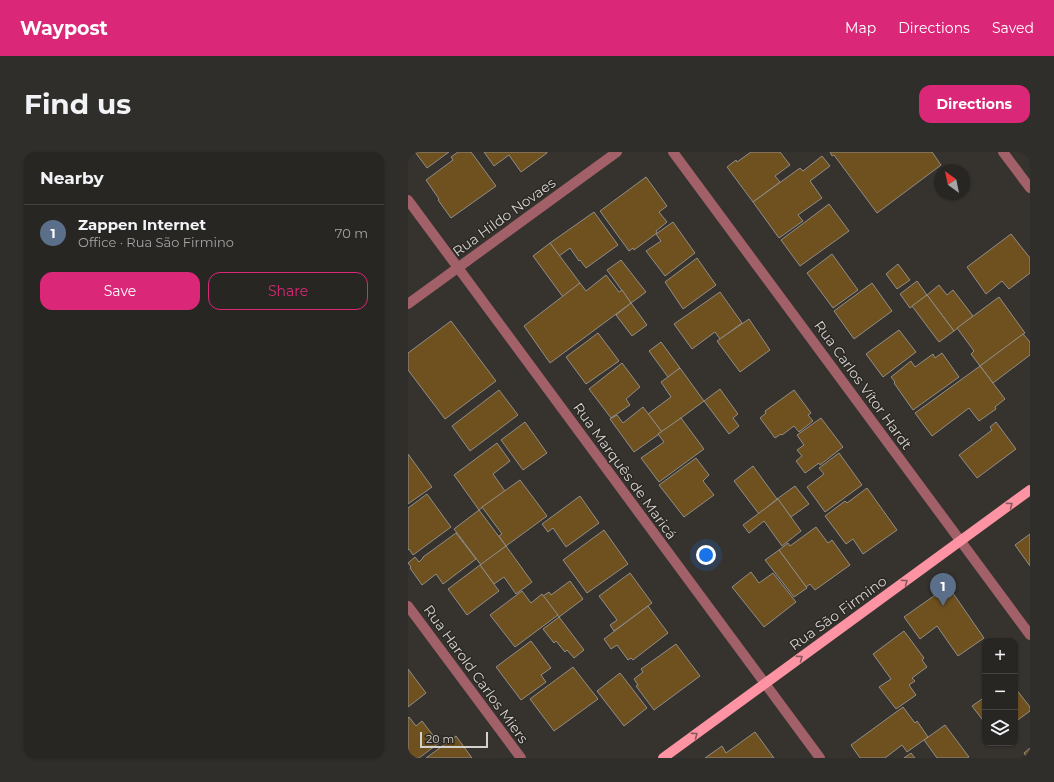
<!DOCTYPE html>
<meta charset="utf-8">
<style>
body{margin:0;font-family:Montserrat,sans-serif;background:#302e2b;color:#f1f3f6}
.controls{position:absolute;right:12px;bottom:12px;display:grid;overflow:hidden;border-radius:8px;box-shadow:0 1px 3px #0004}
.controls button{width:36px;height:36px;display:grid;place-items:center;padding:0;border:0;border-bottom:1px solid #444341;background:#282623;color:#f1f3f6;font:20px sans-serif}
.compass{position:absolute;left:526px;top:12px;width:36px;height:36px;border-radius:50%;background:#282623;box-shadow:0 1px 3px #0004;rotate:327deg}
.scale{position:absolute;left:12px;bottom:10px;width:68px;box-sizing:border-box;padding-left:4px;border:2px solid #d3d1ce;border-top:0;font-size:11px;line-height:14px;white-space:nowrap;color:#d3d1ce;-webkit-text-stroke:3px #2c2925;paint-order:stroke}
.you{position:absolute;left:298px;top:403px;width:14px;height:14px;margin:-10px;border:3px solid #fff;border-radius:50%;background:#1a73e8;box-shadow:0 0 0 6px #1a73e833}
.badge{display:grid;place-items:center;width:26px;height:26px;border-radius:50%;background:#db2777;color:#fff;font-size:13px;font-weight:700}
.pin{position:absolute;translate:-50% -33px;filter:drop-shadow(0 1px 2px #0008)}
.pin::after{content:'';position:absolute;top:21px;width:14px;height:12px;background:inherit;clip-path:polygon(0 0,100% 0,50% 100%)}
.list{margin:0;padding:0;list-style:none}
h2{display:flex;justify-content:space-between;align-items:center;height:52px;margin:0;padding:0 16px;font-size:17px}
h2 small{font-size:13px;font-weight:400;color:#a5a5a6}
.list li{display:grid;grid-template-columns:26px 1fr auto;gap:12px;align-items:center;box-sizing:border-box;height:56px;padding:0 16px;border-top:1px solid #444341}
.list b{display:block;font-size:15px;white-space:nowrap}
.list p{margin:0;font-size:13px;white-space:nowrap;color:#a5a5a6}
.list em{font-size:13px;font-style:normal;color:#a5a5a6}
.actions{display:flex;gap:8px;padding:12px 16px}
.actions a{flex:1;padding:9px 0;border:1px solid #db2777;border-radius:12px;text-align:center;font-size:14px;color:#db2777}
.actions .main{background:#db2777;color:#fff}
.icon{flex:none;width:22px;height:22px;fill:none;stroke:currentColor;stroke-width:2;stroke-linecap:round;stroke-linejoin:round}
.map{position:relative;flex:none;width:622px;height:606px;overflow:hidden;border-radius:12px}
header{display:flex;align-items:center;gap:24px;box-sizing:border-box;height:56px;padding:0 20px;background:#db2777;color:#fff}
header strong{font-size:19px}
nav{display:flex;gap:22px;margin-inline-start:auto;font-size:14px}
.intro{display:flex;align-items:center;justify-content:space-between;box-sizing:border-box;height:96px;padding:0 24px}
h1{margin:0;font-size:28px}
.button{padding:10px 18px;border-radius:12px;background:#db2777;color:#fff;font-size:14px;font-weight:700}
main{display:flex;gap:24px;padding:0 24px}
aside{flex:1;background:#282623;border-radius:12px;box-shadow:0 1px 3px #0004}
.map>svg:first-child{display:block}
.building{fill:#6f511f;stroke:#918d88}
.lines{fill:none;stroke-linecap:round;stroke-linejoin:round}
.minor{stroke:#a26169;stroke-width:10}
.major{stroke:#fe94a3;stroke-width:10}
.oneway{stroke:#8a595e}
.labels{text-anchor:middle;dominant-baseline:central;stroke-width:3;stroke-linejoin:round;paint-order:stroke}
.street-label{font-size:14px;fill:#d3d1ce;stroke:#2c2925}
</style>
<header>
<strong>Waypost</strong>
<nav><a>Map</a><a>Directions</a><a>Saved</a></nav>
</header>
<div class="intro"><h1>Find us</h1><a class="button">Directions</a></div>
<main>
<aside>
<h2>Nearby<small></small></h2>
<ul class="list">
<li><span class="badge" style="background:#5c6f8a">1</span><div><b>Zappen Internet</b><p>Office · Rua São Firmino</p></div><em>70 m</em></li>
</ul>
<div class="actions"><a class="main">Save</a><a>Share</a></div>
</aside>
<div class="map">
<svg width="622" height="606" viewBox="0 0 622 606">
<rect width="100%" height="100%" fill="#36332f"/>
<!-- building -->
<g class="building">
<polygon points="7,0 41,0 19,16"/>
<polygon points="50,0 63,0 88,34 43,66 30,48 31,47 18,28 45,8 43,5"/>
<polygon points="76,0 139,0 139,1 113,20 101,3 86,14"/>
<polygon points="343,0 372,0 382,13 367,24 372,30 345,50 319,15 328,8 329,10"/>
<polygon points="422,0 524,0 533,13 469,61 426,3 424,4"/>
<polygon points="414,4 422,14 402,29 414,46 390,63 395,69 371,86 345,50 392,16 395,19"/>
<polygon points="238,25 259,54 251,60 259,70 248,79 249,81 226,98 225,96 221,99 192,59"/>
<polygon points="421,52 441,79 392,114 373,88"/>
<polygon points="186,60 210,93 178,116 172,108 171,109 162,96 151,104 142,91"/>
<polygon points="265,70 287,101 257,124 238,99 253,89 248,82"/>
<polygon points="603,82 622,106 622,121 601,137 594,129 578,142 559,115"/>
<polygon points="142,91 172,131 155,145 125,104"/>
<polygon points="424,102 450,138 425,156 399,121"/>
<polygon points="289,106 308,133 275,157 257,130"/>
<polygon points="213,108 238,140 223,151 199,118"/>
<polygon points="490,112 502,128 489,137 478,122"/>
<polygon points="198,123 211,140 214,138 223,151 142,211 116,174 172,131 178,139"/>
<polygon points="509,129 519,143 502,156 492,142"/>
<polygon points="464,131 484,159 446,187 426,159"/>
<polygon points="531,133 539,143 545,138 565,164 546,179 519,143"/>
<polygon points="312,140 334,171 312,187 307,180 284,197 266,172"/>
<polygon points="519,143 546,179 531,190 504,154"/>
<polygon points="591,145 617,181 572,214 563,202 566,199 549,176"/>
<polygon points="223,151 239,173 224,184 208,163"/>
<polygon points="341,167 362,198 332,220 309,189"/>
<polygon points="43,169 88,229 37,267 0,218 0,201"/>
<polygon points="491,178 508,200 475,225 458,202"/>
<polygon points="190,181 211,209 178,232 158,205"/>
<polygon points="615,182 622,190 622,203 585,231 572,214"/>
<polygon points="253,190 272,216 260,225 241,199"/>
<polygon points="534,201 551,225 505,258 486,231 487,230 483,225 503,209 507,215 525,202 527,206"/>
<polygon points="214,211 232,235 218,247 222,253 203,266 181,237"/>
<polygon points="572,214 597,247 587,255 588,257 571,269 561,256 524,284 507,261"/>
<polygon points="272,216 296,249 254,280 240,262 263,245 253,230"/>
<polygon points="312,237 330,262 325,266 331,274 321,282 296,249"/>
<polygon points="91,238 110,263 62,299 44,274"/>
<polygon points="386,238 403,261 400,263 405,269 391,280 386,274 374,283 373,282 367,286 352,266 358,261 357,259"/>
<polygon points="235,255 254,280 226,300 202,267 209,263 215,271"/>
<polygon points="273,266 296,297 251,330 233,306 256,290 250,282"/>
<polygon points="413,266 435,295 412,313 411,311 397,321 388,309 394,304 389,298 396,293 389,283"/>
<polygon points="117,270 139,301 115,318 93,288"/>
<polygon points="588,270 608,297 569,326 551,303 584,278 582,275"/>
<polygon points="89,291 102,309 85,322 97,339 71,358 46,323"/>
<polygon points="431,301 454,333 417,360 399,335 416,322 411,316"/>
<polygon points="0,302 24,335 0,352"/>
<polygon points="288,306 301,323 295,329 306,343 276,365 251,333"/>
<polygon points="345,314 369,347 351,362 326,329"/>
<polygon points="112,328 139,364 98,394 91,384 94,382 74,355"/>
<polygon points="387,334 401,352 383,365 369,347"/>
<polygon points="459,336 489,378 455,402 445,387 438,392 417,364 437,349 439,351"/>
<polygon points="19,342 43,375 5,403 1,397 0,398 0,356"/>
<polygon points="172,344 191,371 158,395 145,376 140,380 134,372"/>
<polygon points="370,347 393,379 374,394 356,369 341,381 335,373"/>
<polygon points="71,358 98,394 73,413 46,377"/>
<polygon points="408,375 420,391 424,388 442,413 407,438 402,432 398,435 371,398 380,391 382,394"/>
<polygon points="196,378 220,412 179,441 155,408"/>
<polygon points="48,381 68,407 35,432 28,422 14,433 2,416 3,415 0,411 7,405 11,410 15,406 15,405"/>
<polygon points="622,382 622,414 607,393"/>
<polygon points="98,394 124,430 108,442 96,425 86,432 72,413"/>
<polygon points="371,398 399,436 386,445 357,408"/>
<polygon points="72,413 91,439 59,463 40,437"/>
<polygon points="343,420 351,431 365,421 388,450 356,475 324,435"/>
<polygon points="222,421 244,451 206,479 202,473 209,468 191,444"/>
<polygon points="162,429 175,447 151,465 135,444 141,440 143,443"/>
<polygon points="540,434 576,486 550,504 529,474 512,487 496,465"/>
<polygon points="114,439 123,451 134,442 150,463 107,495 82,463"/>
<polygon points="240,454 260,481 225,508 223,506 220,508 209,493 203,497 196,487"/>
<polygon points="151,465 176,498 166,506 159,498 157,500 148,489 146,491 135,477"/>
<polygon points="496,479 516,506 514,508 519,515 504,526 507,529 501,533 508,543 488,557 471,535 483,527 465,502"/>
<polygon points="123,489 143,516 133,523 138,530 113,548 88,515"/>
<polygon points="268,492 292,524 246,558 228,534 230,533 226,527 235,520 233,517"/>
<polygon points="165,515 190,547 146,579 122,547"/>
<polygon points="0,517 18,541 0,555"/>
<polygon points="212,521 239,556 216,574 189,539"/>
<polygon points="608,537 622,555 622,559 607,570 607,538"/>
<polygon points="577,545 577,571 564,554"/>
<polygon points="495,555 507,571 509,569 520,585 499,600 494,593 477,606 452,606 443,593"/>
<polygon points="1,565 8,574 14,569 31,591 11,606 0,606 0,566"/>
<polygon points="537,573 561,605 559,606 529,606 516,588"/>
<polygon points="347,580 366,606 297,606 314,594 318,601"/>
<polygon points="48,584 64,606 18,606"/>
<polygon points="622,596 622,606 619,606 616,601"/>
<polygon points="503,601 507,606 496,606"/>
</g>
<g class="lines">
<!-- minor -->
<g class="minor">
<polyline points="265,0 622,483"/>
<polyline points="595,0 622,36"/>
<polyline points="0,48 412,606"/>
<polyline points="0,152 209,0"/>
<polyline points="0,454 113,606"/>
</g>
<!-- major -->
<polyline class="major" points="255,606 622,338"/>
</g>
<!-- one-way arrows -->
<defs><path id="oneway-chevron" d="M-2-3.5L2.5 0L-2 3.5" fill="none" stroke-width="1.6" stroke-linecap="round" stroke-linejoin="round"/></defs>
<g class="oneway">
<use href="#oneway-chevron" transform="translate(602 353) rotate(-36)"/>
<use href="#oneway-chevron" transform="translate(497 430) rotate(-36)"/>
<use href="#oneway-chevron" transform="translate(392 506) rotate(-36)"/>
<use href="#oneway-chevron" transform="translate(287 583) rotate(-36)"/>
</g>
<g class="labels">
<!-- street labels -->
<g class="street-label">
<text transform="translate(96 65) rotate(-36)">Rua Hildo Novaes</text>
<text transform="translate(455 233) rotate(54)">Rua Carlos Vítor Hardt</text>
<text transform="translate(217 319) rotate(54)">Rua Marquês de Maricá</text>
<text transform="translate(430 461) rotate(-36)">Rua São Firmino</text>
<text transform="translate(68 522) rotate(54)">Rua Harold Carlos Miers</text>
</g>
</g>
</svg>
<div class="controls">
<button>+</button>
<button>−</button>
<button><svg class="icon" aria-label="layers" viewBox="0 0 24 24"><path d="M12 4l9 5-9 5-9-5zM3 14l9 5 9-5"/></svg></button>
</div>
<svg class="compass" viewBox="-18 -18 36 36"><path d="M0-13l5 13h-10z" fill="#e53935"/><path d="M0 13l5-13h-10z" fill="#a5a5a6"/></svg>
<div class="scale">20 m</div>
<div class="you"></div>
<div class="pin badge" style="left:535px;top:454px;background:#5c6f8a">1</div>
</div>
</main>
